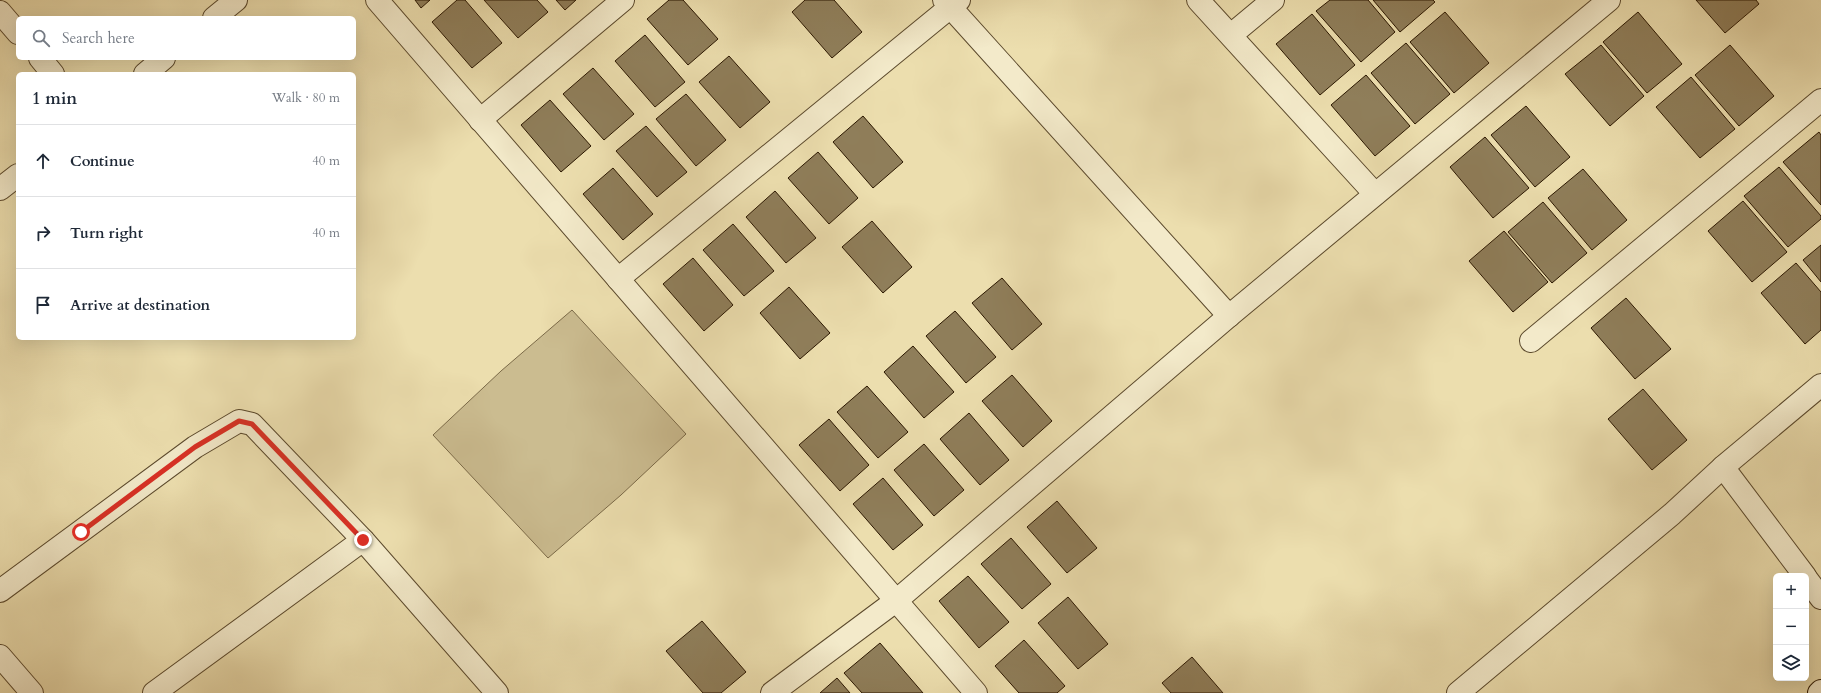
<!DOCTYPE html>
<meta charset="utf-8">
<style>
body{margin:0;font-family:Cardo,serif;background:#f2f2f3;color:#1f2937}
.controls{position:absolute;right:12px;bottom:12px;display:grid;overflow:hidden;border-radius:6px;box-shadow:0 4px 16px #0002}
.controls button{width:36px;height:36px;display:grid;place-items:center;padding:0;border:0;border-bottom:1px solid #e0e1e3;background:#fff;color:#1f2937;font:20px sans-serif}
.stop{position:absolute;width:12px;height:12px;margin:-9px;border:3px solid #d93025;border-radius:50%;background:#fff}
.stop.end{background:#d93025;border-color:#fff;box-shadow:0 1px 4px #0008}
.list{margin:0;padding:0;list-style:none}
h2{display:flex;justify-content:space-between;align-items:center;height:52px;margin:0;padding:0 16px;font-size:17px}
h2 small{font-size:13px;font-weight:400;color:#747a83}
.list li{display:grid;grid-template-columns:26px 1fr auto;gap:12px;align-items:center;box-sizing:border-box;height:72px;padding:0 16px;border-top:1px solid #e0e1e3}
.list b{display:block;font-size:15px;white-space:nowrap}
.list em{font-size:13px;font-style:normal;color:#747a83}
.icon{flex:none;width:22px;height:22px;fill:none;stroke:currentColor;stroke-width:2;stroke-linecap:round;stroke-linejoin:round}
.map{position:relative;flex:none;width:1821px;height:693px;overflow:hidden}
.search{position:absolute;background:#fff;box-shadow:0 4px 16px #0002;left:16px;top:16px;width:340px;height:44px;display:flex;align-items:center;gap:10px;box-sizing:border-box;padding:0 14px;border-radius:6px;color:#747a83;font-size:15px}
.panel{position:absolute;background:#fff;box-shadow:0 4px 16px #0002;left:16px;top:72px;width:340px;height:268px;border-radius:6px}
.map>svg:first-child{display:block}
.green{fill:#cbbc90;stroke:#7b6a48}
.building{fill:#8f7e5a;stroke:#2b1700}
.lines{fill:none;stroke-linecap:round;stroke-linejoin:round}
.minor-casing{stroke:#5b492c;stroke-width:24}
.tertiary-casing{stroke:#5b492c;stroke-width:24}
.secondary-casing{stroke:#2b1700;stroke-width:24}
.minor{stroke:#f3eaca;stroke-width:22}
.tertiary{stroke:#f3eaca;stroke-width:22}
.secondary{stroke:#f3eaca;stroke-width:22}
.route{stroke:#d93025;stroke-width:5}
</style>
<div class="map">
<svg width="1821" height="693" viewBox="0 0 1821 693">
<rect width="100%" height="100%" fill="#ecdeae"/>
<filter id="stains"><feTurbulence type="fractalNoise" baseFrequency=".005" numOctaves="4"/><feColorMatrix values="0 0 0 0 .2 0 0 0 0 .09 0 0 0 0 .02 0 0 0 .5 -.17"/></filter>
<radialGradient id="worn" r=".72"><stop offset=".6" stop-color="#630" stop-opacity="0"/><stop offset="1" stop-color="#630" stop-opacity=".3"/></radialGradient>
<!-- green -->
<polygon class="green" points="572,310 686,434 621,495 548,558 433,435 501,371"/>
<!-- building -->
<g class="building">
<polygon points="415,0 430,0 421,8"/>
<polygon points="457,0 465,0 502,43 472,68 432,22"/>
<polygon points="484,0 537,0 548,12 518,38"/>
<polygon points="556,0 576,0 565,10"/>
<polygon points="669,0 683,0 718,39 688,65 647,19"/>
<polygon points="805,0 834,0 862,32 832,58 792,12"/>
<polygon points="1330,0 1368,0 1395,32 1361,62 1316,11"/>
<polygon points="1373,0 1433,0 1435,2 1400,32"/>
<polygon points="1696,0 1756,0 1759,4 1725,33"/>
<polygon points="1445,12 1489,63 1454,93 1410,42"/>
<polygon points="1638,12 1682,64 1647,93 1603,42"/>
<polygon points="1312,14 1355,65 1320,95 1276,44"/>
<polygon points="645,35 685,82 655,107 615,61"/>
<polygon points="1406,43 1450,94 1415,124 1371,73"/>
<polygon points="1601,45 1644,96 1610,126 1565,74"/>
<polygon points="1730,45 1774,96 1739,126 1695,75"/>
<polygon points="729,56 770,102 740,128 699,82"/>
<polygon points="593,68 634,114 604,140 563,94"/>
<polygon points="1366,75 1410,126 1375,156 1331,105"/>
<polygon points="1691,77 1735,129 1700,158 1656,107"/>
<polygon points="686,94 726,140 696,166 656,119"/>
<polygon points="550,100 591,146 561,172 521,125"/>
<polygon points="1526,106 1570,157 1535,187 1491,135"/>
<polygon points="863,116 903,162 873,188 833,142"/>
<polygon points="646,126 687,172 657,197 616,151"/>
<polygon points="1819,132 1821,135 1821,205 1783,162"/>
<polygon points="1485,137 1529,188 1493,218 1450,167"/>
<polygon points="818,152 858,198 829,224 788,178"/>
<polygon points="1779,167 1821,216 1821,219 1788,247 1744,196"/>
<polygon points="613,168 653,214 623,240 583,194"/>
<polygon points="1583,169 1627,220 1592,250 1548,198"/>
<polygon points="775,191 816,238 786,263 746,217"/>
<polygon points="1743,201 1787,252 1752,282 1708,231"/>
<polygon points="1543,202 1587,253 1552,283 1508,232"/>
<polygon points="872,221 912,267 883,293 842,247"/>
<polygon points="733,224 774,271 744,296 703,250"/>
<polygon points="1504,231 1548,282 1513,312 1469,261"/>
<polygon points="1821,245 1821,282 1803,260"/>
<polygon points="693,258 733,305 704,331 663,284"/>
<polygon points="1796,263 1821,292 1821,330 1805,344 1761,293"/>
<polygon points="1002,278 1042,324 1012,350 972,303"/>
<polygon points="789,287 830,333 800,359 760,313"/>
<polygon points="1626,298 1671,349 1635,379 1591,328"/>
<polygon points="955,311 996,357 966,383 926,336"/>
<polygon points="913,346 954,392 924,418 884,372"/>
<polygon points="1012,375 1052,421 1023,447 982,401"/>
<polygon points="867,386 908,432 878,458 837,412"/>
<polygon points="1643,389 1687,440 1652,470 1608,419"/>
<polygon points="969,413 1009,460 980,485 940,439"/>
<polygon points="829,419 869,465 840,491 799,445"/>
<polygon points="924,444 964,490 934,516 894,470"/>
<polygon points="883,478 923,525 893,550 853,504"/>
<polygon points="1057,501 1097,548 1067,573 1027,527"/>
<polygon points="1011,538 1051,584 1022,609 981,564"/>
<polygon points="968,576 1009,622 979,648 939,601"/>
<polygon points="1068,597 1108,644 1078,669 1038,623"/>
<polygon points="702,621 746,672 721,693 703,693 666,651"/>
<polygon points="1024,640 1065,686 1057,693 1019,693 995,666"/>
<polygon points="880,643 923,693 862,693 844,673"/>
<polygon points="1192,657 1223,693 1171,693 1162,683"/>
<polygon points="837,678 850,693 820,693"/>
</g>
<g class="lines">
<defs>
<g id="minor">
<polyline points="377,0 976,693"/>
<polyline points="944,0 1229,316"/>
<polyline points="1198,0 1375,194"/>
<polyline points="0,12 18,33"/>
<polyline points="1231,35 1273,0"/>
<polyline points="40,58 53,74"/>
<polyline points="480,120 623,0"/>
<polyline points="618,279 959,0"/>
<polyline points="1531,341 1821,100"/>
<polyline points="1723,467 1805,576"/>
<polyline points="1806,578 1821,598"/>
<polyline points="0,591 195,447 239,421 252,424 363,540 497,693"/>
<polyline points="0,656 32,693"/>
<polyline points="154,693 363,540"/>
<polyline points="772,693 897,600 1229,316 1609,0"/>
<polyline points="1458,693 1672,514 1723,467 1821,385"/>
</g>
<g id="tertiary">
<polyline points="214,18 236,0"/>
<polyline points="145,74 164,58"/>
<polyline points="0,189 18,175"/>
</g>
<polyline id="secondary" points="1819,693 1821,691"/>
</defs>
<!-- minor casing -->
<use href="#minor" class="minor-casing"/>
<!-- tertiary casing -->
<use href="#tertiary" class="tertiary-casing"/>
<!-- secondary casing -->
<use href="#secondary" class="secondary-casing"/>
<!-- minor -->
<use href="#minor" class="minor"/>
<!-- tertiary -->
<use href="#tertiary" class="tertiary"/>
<!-- secondary -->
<use href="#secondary" class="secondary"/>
</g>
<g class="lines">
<!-- route -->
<polyline class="route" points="81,532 195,447 239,421 252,424 363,540"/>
</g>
<rect width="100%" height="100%" filter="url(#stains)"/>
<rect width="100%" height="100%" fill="url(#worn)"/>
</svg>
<div class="controls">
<button>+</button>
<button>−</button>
<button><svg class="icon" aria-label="layers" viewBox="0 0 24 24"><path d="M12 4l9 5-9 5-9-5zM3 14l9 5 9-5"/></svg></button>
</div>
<div class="stop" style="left:81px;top:532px"></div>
<div class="stop end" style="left:363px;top:540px"></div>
<div class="search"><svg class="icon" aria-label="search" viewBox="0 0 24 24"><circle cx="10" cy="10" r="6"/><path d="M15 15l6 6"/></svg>Search here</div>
<section class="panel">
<h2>1 min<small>Walk · 80 m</small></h2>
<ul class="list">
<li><svg class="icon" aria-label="ahead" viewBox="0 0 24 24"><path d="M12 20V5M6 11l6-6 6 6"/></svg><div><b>Continue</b></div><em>40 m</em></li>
<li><svg class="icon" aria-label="right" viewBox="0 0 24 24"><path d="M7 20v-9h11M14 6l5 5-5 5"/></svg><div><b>Turn right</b></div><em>40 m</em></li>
<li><svg class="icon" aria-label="arrive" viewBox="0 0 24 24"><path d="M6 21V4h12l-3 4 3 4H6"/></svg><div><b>Arrive at destination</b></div></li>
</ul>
</section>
</div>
